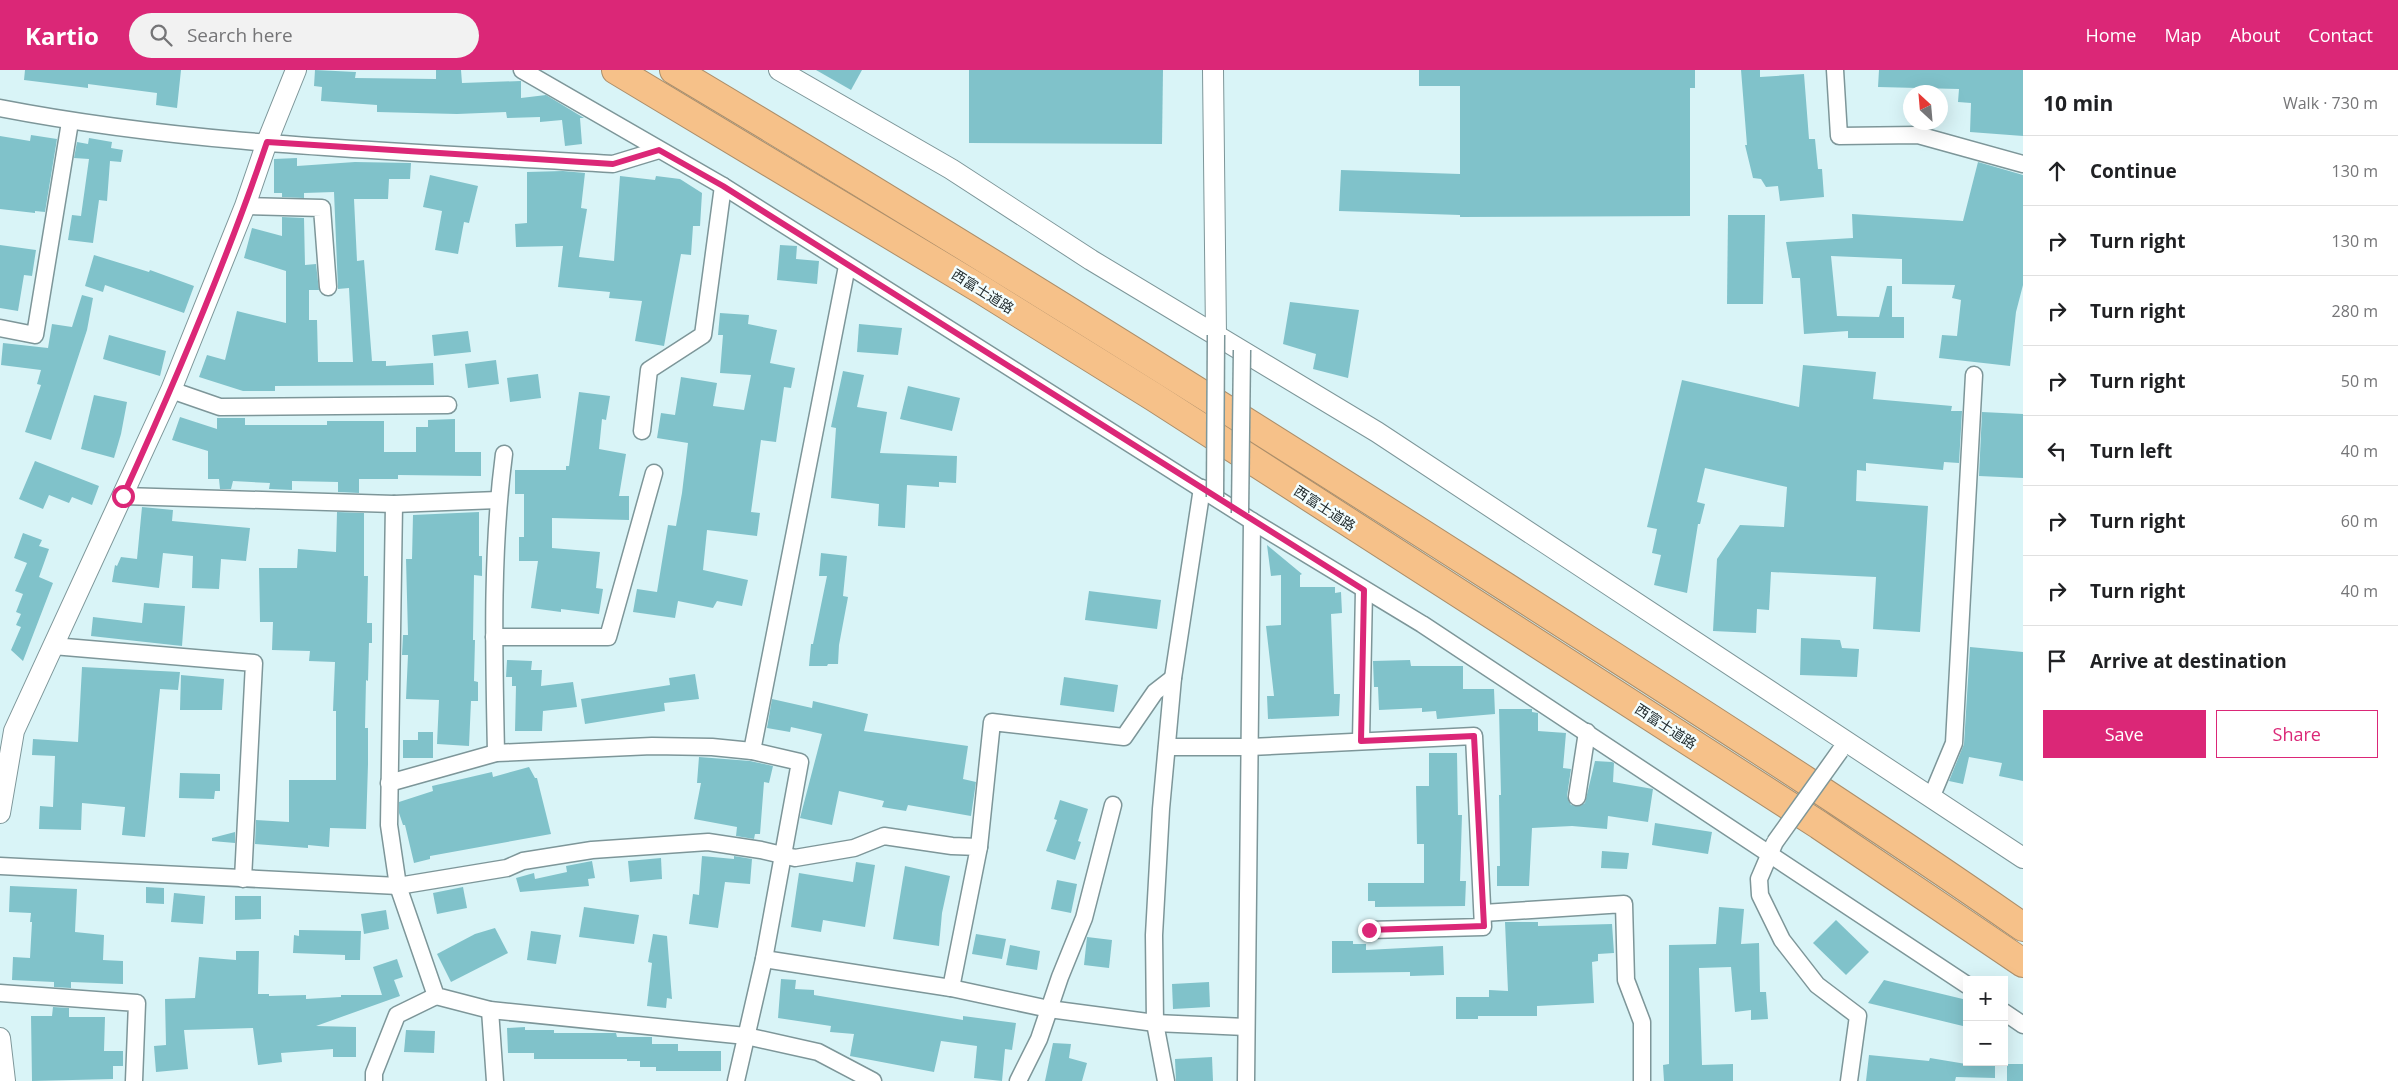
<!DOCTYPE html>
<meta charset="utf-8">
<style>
body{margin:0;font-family:"Open Sans","Noto Sans JP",sans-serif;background:#f2f2f2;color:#202124}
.controls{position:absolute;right:15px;bottom:15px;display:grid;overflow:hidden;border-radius:0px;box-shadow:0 5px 20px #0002}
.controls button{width:45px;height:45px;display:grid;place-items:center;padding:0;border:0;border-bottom:1px solid #e0e0e0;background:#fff;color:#202124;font:25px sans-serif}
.compass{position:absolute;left:1903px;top:15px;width:45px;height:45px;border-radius:50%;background:#fff;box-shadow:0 5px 20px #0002;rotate:334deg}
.stop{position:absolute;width:15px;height:15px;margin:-11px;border:4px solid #db2777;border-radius:50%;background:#fff}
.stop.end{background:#db2777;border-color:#fff;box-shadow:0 1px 5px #0008}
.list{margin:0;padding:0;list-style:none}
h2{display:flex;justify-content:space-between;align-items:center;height:65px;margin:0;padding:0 20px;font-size:21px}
h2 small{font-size:16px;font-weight:400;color:#757577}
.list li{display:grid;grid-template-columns:32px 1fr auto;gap:15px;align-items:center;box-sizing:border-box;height:70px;padding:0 20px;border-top:1px solid #e0e0e0}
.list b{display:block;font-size:19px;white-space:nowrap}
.list em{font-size:16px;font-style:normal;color:#757577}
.actions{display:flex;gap:10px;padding:15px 20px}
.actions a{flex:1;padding:11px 0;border:1px solid #db2777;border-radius:0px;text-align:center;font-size:18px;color:#db2777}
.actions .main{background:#db2777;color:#fff}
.icon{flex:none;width:28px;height:28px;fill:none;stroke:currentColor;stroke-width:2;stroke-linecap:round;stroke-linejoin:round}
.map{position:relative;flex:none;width:2023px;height:1011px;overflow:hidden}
header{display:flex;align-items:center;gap:30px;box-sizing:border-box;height:70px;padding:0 25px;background:#db2777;color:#fff}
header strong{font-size:24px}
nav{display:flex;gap:28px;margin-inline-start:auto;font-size:18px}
.search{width:350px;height:45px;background:#f2f2f2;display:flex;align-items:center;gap:12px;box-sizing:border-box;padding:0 18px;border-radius:28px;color:#757577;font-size:19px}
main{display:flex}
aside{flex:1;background:#fff}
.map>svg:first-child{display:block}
.building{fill:#80c2ca}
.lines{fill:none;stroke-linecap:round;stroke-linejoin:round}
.minor-casing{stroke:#7d9699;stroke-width:19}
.tertiary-casing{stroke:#7d9699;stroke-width:22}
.motorway-casing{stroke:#ac8e6a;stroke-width:30}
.minor{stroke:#fff;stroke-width:16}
.tertiary{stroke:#fff;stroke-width:20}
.motorway{stroke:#f6c189;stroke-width:28}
.minor-bridge-casing{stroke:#7d9699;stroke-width:19;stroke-linecap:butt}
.minor-bridge{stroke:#fff;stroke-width:16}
.route{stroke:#db2777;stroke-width:6}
.labels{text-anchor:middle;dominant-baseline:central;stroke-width:5;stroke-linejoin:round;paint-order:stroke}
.street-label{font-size:14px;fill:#242e30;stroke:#f3feff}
</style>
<header>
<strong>Kartio</strong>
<div class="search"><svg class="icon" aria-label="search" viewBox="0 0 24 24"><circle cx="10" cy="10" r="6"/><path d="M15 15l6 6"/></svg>Search here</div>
<nav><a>Home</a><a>Map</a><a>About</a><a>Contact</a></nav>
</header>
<main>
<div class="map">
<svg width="2023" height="1011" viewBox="0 0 2023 1011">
<rect width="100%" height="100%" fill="#d9f4f7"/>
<!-- building -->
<g class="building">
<polygon points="25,0 181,0 177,38 156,35 157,23 88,14 88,18 24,10"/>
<polygon points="315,0 356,2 355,8 436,9 436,0 461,0 462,13 521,11 521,28 546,25 584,48 580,48 582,74 565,76 562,50 540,52 540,47 507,48 506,42 457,44 377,42 377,35 321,31 322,17 314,16"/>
<polygon points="816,0 862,0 851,20"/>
<polygon points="969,0 1163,0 1162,74 969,73"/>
<polygon points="1419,0 1695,0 1695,18 1690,18 1690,146 1460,147 1460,145 1339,141 1341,100 1460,104 1460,16 1419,16"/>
<polygon points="1741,0 1760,0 1760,7 1804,4 1809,69 1815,69 1818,99 1822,99 1824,127 1780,131 1778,116 1766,117 1761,109 1753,108 1745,75 1747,75"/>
<polygon points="1879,0 2023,0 2023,66 1970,62 1971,33 1958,32 1959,19 1878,17"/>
<polygon points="31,65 57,69 45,142 35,141 35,143 0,139 0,66 30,71"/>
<polygon points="89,68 112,72 111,78 123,80 121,92 110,91 107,131 99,130 93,173 68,170 72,145 81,146 89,89 74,88 77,72 88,74"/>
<polygon points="297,88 297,96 355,92 411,93 410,109 389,109 388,129 354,129 357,191 364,190 372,291 386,291 386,296 433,293 434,315 275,316 275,321 243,321 199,307 207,285 225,290 237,241 286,253 286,201 244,188 252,158 282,166 282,147 304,148 305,195 316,194 319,220 309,220 309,250 317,250 318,292 353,292 349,218 338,219 334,122 304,123 304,128 282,127 282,123 274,123 274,89"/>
<polygon points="1978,92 2023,105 2023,215 2016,242 2010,296 1939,288 1942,265 1957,266 1961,230 1952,228 1955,215 1902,214 1902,189 1831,186 1837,246 1879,247 1887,216 1892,216 1892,247 1904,247 1904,268 1848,268 1848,261 1804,264 1800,208 1792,208 1786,172 1853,168 1852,144 1963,151"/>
<polygon points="563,101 585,103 581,138 587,139 579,187 614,191 620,106 655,110 656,106 680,109 702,123 700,156 693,156 691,185 681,184 664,276 635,271 642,231 609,228 610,222 558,217 563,176 516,177 515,154 527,153 527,102"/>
<polygon points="430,105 478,116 469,153 464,152 458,184 435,180 442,141 423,137"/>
<polygon points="1728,145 1765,145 1763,234 1727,234"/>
<polygon points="0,175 36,180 32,206 24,205 18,241 0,238"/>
<polygon points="780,175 797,176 796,189 819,191 817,214 777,210"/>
<polygon points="94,185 149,202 150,200 194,216 184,243 105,215 103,222 85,216"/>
<polygon points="82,225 93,228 87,260 51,370 25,362 41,315 37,314 41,300 1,295 3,273 48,278 52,254 72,257"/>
<polygon points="1290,232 1359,240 1348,308 1313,299 1316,284 1283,274"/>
<polygon points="720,243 749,245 748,254 777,260 770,293 795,298 791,318 784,317 776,372 761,370 751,442 760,443 757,466 707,460 703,500 748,510 742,536 717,531 713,538 678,531 675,548 633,542 637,519 657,522 668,455 676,456 682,423 688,373 657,368 661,343 675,345 681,307 717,313 713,336 744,340 751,305 720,303 723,265 718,265"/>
<polygon points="859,254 902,258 898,285 857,282"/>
<polygon points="468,261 471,282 434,286 432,265"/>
<polygon points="109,265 166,281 160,306 103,289"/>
<polygon points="496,290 499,314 468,318 465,294"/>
<polygon points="1803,295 1876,302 1873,329 1952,336 1951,341 1962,341 1959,393 1944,392 1943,400 1866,393 1866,401 1857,400 1856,431 1928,436 1920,562 1873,559 1876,507 1771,502 1769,540 1757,539 1756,563 1713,561 1717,489 1740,455 1784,457 1787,417 1705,398 1697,432 1705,434 1700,454 1698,454 1687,523 1654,515 1661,485 1652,483 1657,459 1647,457 1682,310 1799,337"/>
<polygon points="843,301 864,305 857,337 887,342 880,383 957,386 956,413 939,412 939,417 907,415 905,458 878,456 879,434 831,428 836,358 831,357"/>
<polygon points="538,304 541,328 510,332 507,308"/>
<polygon points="908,316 960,328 952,361 900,349"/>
<polygon points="579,322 610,326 606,350 602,349 599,379 626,384 619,426 629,426 629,450 552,448 552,478 600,482 596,518 603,519 599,544 561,539 561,542 531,538 538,491 519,491 519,467 524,467 524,424 515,424 515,400 566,400 566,396 569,396"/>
<polygon points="94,325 127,332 121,364 114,388 81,379"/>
<polygon points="1982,342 2023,344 2023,408 1979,406"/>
<polygon points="180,347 217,359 217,348 245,348 245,355 327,355 327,351 384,351 384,382 416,382 416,357 428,357 428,350 455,349 455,382 481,382 481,406 398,405 398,409 359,409 359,423 338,422 338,412 292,411 292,420 269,419 270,413 233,411 231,419 220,419 219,409 208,409 208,381 172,370"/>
<polygon points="35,391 99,416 92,435 72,427 69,433 49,425 43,439 19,429"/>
<polygon points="142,437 173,440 172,451 250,458 246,491 221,489 219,519 192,518 193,486 163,483 159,518 112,512 115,495 117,496 121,487 137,489"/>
<polygon points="337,442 364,443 364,506 368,506 367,553 372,553 372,573 369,573 368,611 366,610 365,658 368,658 368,694 366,759 330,758 329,777 308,775 308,778 255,774 256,750 289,752 289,710 336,710 336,641 333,641 335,592 309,591 310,581 272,580 273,552 260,552 259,498 297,498 298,479 336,482"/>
<polygon points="479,442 479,486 482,486 482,506 474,505 473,570 475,570 474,611 478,612 478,631 471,631 469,676 437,674 439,630 406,629 408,585 402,585 403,565 408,565 406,489 412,489 413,445"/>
<polygon points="23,463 42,470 39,476 49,479 39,507 53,513 23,591 11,580 21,557 16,555 21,544 16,542 23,524 15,521 27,493 14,488"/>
<polygon points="1267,475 1302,504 1300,505 1300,517 1335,517 1335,523 1341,522 1342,543 1331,544 1334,624 1340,624 1339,646 1268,649 1267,626 1274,626 1266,556 1281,555 1281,505 1271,506"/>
<polygon points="821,483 847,486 843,526 848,527 839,575 838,594 828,594 827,596 809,596 811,574 813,574 827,506 819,506"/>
<polygon points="1089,521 1161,530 1157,559 1085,550"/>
<polygon points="144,533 185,536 182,576 91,566 93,547 142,553"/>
<polygon points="1801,568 1840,570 1842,578 1859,579 1857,607 1800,605"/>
<polygon points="1970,577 2023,582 2023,711 1999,706 2002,693 1969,687 1963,714 1949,711 1964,674"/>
<polygon points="507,590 532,591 531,600 542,600 541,616 573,612 577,637 543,641 542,661 515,661 516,616 512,616 512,607 506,607"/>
<polygon points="1410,590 1411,596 1463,596 1463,619 1494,619 1495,644 1437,649 1436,641 1422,642 1422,638 1379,640 1378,617 1374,617 1373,591"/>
<polygon points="82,597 180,602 178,620 160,619 145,767 122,765 125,737 82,733 81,760 39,759 40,736 53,737 55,686 32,685 33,669 78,672"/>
<polygon points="695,604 699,629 664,633 665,641 585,654 581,629 670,615 669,608"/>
<polygon points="181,605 224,609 222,640 180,640"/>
<polygon points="1064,607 1118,615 1114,642 1060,635"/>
<polygon points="772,629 812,638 813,631 868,644 864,661 968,676 963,709 976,712 971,746 908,735 906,741 882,737 884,731 839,721 832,755 800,748 822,664 791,657 790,662 767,658"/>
<polygon points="1499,639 1532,639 1532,642 1538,643 1538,661 1566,663 1563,698 1571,699 1567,726 1571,735 1580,736 1585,733 1595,691 1612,692 1614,693 1613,712 1653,719 1648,752 1608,746 1607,759 1572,756 1532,758 1529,816 1497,816 1497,796 1500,796 1499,725 1501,725"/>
<polygon points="418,662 433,662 433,688 403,688 403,670 418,670"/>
<polygon points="1429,683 1457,683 1458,745 1462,745 1460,811 1466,811 1465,836 1375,837 1375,831 1368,831 1368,813 1424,813 1424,774 1417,774 1416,716 1429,716"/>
<polygon points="699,687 750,691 773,696 769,713 764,712 760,764 755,764 754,769 736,766 737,757 694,749 701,713 697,713"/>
<polygon points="529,697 535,708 537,708 551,764 430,786 430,789 414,793 405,755 403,755 399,743 399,732 433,721 432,716 492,702 493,707"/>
<polygon points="180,703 220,704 220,721 215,721 214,729 179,728"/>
<polygon points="1060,730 1088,739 1078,771 1081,772 1075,790 1046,781 1057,750 1054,749"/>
<polygon points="1655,753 1712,762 1708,784 1652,775"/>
<polygon points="235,762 235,773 212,771 212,768"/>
<polygon points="1602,781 1629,783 1627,799 1601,798"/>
<polygon points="702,786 734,789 734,786 752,789 750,814 725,812 718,858 689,854 693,824 699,825"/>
<polygon points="661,788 662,809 630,812 628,791"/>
<polygon points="592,791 595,808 588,809 589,816 520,822 516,808 534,803 535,809 567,802 566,796"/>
<polygon points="856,792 875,795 865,857 823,850 821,862 791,857 799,803 853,812"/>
<polygon points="905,796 950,806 942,843 939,876 893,869"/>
<polygon points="1057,810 1077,814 1071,843 1051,839"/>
<polygon points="10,816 77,819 75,862 104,865 103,890 123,891 123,914 71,912 71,918 54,917 54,912 12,910 13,887 30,888 32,852 30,852 31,843 9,842"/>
<polygon points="146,817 164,818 164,834 146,833"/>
<polygon points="463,817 467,838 437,844 433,823"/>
<polygon points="174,823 205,826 203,854 171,852"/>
<polygon points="235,826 261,826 261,849 235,850"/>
<polygon points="584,837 639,845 634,874 579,867"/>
<polygon points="1719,837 1744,839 1741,874 1759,873 1760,922 1766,922 1768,949 1751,950 1751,940 1735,942 1731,897 1699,898 1702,995 1733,994 1733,1011 1664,1011 1663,995 1669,994 1669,875 1716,874"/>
<polygon points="386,840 389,859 364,864 361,844"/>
<polygon points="1836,850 1869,882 1846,905 1813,873"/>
<polygon points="1505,852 1538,852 1538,856 1612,854 1614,883 1598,884 1598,891 1592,892 1594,933 1537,936 1537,946 1478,946 1478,949 1456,949 1456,927 1489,927 1489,920 1508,921"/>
<polygon points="495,858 508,883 451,912 437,884 475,864"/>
<polygon points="299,860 361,861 360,890 345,890 345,885 293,883 294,865 299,866"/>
<polygon points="531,861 561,865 556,894 527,890"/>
<polygon points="653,864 667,866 672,929 667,928 666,938 647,936 652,893 648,892"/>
<polygon points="976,864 1006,869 1002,889 972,884"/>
<polygon points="1087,867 1112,870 1109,898 1084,895"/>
<polygon points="1332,871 1353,871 1353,874 1366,874 1366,880 1443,876 1444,905 1410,906 1410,902 1332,903"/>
<polygon points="1010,875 1040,881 1037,900 1006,895"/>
<polygon points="236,881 259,881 258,924 269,924 269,926 306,925 306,929 341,927 341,925 382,925 373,897 397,889 403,907 394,910 400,926 316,956 356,957 356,987 333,987 333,979 281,983 282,992 258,995 253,958 184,960 188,999 156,1002 154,976 166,975 165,929 195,928 199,887 236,890"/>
<polygon points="781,909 796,910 795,919 814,920 814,925 963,950 963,946 1016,953 1012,980 1005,979 1002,1011 974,1008 977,976 941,971 934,1002 850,986 854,964 830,962 831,956 778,948"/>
<polygon points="1884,910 1967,930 1967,957 1868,933"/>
<polygon points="1209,912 1210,937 1173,939 1172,914"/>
<polygon points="53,937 69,938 69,947 105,947 104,981 123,981 123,996 113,996 113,1009 32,1011 31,946 52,946"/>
<polygon points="525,957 525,960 554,960 554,963 616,963 617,967 652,967 652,974 678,974 678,981 721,981 721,1001 656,1001 656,997 640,997 640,991 627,991 627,989 534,989 534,983 508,983 507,958"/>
<polygon points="406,960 435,961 434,983 404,982"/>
<polygon points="1053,973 1071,974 1069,988 1087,993 1082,1011 1045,1011"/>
<polygon points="1869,985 1929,991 1930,988 1966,994 1966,992 1995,992 1995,1008 1956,1007 1955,1011 1866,1011"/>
<polygon points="1212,987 1213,1011 1176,1011 1175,989"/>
<rect x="2007" y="994" width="16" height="17"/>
</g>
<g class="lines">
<defs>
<g id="minor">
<polyline points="522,0 723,116 1252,451 1422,554 1967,915"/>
<polyline points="1835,0 1839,66 1918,65 2023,94"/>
<path d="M0,38c201,39 409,43 613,56l46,-14"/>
<polyline points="245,136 322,138 328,217"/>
<polyline points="0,258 35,265 70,52"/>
<polyline points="171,320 220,337 448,335"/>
<polyline points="642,361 649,300 703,265 723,116"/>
<polyline points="123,426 394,434 498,430"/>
<polyline points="394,434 389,755 398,816 436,926 490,940 746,966 818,982 873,1011"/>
<polyline points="494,567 608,567 654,403"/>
<polyline points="53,576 254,593 243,809"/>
<polyline points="1361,671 1364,520"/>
<polyline points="1167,677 1250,677 1474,666 1483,857 1369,860"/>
<polyline points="752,681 847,196"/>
<path d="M496,683c-2,-99 -5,-200 8,-299"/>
<polyline points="389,713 496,683 652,676 712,677 752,681 800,692 764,889 736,1011"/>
<polyline points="1577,727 1587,662"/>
<polyline points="1931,728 1954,673 1974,305"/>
<polyline points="1774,774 1759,809 1760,825 1782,870 1817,915 1858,946 1849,1011"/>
<polyline points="979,777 992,652 1124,667 1155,622 1173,608"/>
<polyline points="0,796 398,816 507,798 523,791 592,780 708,772 761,780 795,788 854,778 884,766 952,776 979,777 951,918"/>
<polyline points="1483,843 1624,834 1626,910 1642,952 1642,1011"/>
<polyline points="764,889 951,918 1049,939 1155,953 1246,957"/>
<polyline points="0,923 137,933 134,1011"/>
<polyline points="490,940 495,1011"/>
<polyline points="2004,942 2023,955"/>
<polyline points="374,1011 374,1003 397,945 436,926"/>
<polyline points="1018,1011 1039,969 1060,907 1084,848 1113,735"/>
<polyline points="1166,1011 1155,953 1154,865 1161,739 1173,608 1202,418"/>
<polyline points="1246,1011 1252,451"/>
</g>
<g id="tertiary">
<polyline points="779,0 951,99 1091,190 1377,362 2023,788"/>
<polyline points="1213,0 1216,265"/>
<polyline points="0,743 14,661 171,320 245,136 267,72 296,0"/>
<polyline points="0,968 5,1011"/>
</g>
<g id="motorway">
<polyline points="616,0 982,220 1154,327 1819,755 2023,893"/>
<path d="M674,0c280,167 557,341 832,517 174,112 348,222 517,340"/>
</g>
</defs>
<!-- minor casing -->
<use href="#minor" class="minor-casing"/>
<!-- tertiary casing -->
<use href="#tertiary" class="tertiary-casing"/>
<!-- motorway casing -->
<use href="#motorway" class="motorway-casing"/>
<!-- minor -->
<use href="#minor" class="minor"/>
<!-- tertiary -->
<use href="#tertiary" class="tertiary"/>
<!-- motorway -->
<use href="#motorway" class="motorway"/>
<defs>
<g id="minor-bridge">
<polyline points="1215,427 1216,265"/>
<polyline points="1240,443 1242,280"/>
<polyline points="1775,772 1840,681"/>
</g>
</defs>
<!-- minor-bridge casing -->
<use href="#minor-bridge" class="minor-bridge-casing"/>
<!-- minor-bridge -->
<use href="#minor-bridge" class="minor-bridge"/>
</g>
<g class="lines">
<!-- route -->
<path class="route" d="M123,426c53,-116 103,-233 144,-354l346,22 46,-14 64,36 641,404 -3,151 113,-5 10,190 -115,4"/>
</g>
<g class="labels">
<!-- street labels -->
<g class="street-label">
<text transform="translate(983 221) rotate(32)">西富士道路</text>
<text transform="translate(1325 438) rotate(33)">西富士道路</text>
<text transform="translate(1666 656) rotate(33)">西富士道路</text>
</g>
</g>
</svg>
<div class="controls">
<button>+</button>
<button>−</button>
</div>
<svg class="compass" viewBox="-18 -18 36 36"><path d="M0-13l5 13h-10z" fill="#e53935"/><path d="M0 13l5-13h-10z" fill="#757577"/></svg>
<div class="stop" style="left:123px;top:426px"></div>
<div class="stop end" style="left:1369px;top:860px"></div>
</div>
<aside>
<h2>10 min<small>Walk · 730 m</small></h2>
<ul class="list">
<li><svg class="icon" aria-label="ahead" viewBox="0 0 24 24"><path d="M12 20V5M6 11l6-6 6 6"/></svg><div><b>Continue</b></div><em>130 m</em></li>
<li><svg class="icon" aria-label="right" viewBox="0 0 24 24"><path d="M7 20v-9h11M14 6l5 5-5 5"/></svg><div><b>Turn right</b></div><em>130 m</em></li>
<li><svg class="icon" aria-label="right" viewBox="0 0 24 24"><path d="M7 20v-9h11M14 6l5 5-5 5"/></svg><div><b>Turn right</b></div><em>280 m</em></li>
<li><svg class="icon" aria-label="right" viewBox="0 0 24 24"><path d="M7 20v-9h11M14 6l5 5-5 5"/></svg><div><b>Turn right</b></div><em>50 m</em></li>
<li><svg class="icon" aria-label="left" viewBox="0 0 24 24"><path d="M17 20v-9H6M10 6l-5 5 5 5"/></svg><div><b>Turn left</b></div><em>40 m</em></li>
<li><svg class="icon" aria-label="right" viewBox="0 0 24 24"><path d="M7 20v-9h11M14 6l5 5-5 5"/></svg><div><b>Turn right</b></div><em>60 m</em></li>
<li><svg class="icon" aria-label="right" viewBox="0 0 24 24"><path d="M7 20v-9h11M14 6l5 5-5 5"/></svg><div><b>Turn right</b></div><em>40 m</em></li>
<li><svg class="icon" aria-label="arrive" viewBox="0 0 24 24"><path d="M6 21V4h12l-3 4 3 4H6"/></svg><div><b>Arrive at destination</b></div></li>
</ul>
<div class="actions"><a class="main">Save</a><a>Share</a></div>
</aside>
</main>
